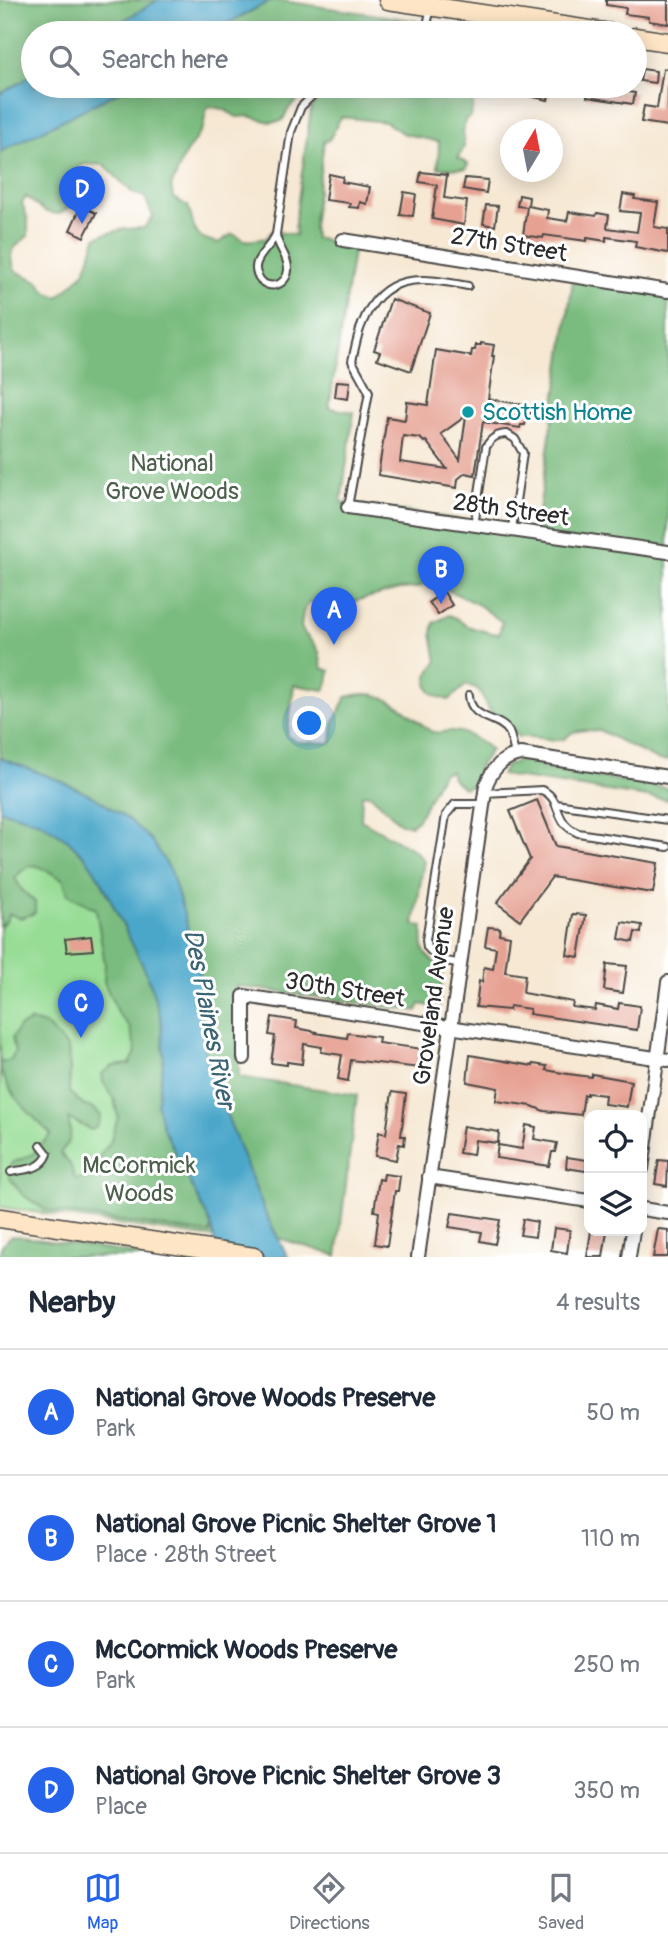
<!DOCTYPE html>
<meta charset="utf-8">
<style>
body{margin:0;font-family:Pangolin,sans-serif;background:#f2f2f3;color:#1f2937}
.controls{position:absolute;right:21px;bottom:21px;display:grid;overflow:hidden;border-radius:14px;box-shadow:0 4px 18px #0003}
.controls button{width:63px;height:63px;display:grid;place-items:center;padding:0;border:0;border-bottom:2px solid #e0e1e3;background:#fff;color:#1f2937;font:35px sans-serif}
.compass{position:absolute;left:500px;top:119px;width:63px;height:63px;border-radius:50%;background:#fff;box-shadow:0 4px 18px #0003;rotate:10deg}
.you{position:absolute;left:310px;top:724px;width:24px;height:24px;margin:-18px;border:5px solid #fff;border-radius:50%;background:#1a73e8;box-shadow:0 0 0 10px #1a73e833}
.badge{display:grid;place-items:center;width:46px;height:46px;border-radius:50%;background:#2563eb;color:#fff;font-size:23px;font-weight:700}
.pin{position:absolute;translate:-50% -58px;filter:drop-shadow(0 2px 4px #0008)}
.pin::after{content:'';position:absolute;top:37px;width:24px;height:21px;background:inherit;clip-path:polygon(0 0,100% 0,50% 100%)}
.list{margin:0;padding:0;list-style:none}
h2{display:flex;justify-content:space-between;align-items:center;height:91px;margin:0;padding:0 28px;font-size:30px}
h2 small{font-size:23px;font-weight:400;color:#747a83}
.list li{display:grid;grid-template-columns:46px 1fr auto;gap:21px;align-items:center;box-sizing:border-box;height:126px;padding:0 28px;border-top:2px solid #e0e1e3}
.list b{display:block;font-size:26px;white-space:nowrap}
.list p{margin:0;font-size:23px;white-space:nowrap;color:#747a83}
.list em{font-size:23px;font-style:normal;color:#747a83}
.icon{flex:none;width:38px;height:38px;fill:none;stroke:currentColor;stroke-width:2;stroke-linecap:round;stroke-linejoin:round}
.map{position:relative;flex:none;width:668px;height:1257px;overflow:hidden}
.search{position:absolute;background:#fff;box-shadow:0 4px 18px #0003;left:21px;right:21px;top:21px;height:77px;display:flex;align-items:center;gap:18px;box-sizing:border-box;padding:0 24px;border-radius:38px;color:#747a83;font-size:26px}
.sheet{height:595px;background:#fff}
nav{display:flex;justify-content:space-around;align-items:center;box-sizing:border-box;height:98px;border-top:2px solid #e0e1e3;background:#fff;font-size:19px;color:#747a83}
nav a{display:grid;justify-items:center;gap:4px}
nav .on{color:#2563eb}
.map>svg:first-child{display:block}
.green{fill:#98dd96;stroke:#628460;stroke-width:2}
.forest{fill:#7abc7f;stroke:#527455;stroke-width:2;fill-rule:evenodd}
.water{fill:#4ca7ca;stroke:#3c697a;stroke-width:2}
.building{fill:#e6a193;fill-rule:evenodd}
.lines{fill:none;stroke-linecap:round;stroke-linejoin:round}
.lane-casing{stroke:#494744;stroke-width:10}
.street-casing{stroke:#494744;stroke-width:16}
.secondary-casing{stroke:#494744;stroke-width:21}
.lane{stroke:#fff;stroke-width:6}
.street{stroke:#fff;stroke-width:12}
.secondary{stroke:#fde5c5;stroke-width:18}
.culture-dot{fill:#0f9aa8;stroke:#fff;stroke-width:2.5}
.labels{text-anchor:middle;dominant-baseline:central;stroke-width:6;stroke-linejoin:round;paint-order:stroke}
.street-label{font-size:24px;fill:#2b2b2b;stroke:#fff}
.culture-label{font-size:24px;fill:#0d838f;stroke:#fff;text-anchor:start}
.park-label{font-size:24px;fill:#4c604b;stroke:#fff}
.water-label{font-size:26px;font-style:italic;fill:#3a6373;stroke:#fff}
</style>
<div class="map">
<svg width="668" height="1257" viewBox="0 0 668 1257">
<rect width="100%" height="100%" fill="#fff"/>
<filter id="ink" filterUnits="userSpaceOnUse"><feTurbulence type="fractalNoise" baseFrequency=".0143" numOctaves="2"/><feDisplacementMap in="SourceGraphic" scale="14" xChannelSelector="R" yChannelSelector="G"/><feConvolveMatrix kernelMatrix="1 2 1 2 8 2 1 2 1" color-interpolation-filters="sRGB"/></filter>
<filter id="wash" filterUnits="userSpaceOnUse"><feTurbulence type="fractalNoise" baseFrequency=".00686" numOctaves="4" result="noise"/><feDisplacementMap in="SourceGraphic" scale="28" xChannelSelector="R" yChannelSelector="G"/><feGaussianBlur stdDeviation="1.57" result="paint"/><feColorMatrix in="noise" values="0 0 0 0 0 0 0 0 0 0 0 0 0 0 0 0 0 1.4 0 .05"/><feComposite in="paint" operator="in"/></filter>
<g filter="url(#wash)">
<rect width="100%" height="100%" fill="#f6e8d3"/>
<!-- green -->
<polygon class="green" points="0,810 87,859 215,1238 0,1207"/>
<!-- forest -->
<g class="forest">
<polygon points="0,0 158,0 103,33 33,33 33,75 0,94"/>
<polygon points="272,0 276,0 418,21 416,33 209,33"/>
<path d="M130,86h183l-24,22 -7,13 -12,1 -21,-6 -12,1 -14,-8 -14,-3c-6,6 -3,13 -6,21 -6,12 -16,22 -21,33 -4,9 -5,17 -11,25l2,13 15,8c8,24 2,30 30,37l14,-9c5,1 9,5 13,6 7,2 13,-2 20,-1l7,-8 24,4 -1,-14 16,-112 8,-13 10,-9 120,-1 21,4 4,9 -3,17 -6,4 -2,13 1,14 -6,11 10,6 -2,5 -28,-1 1,-26 -37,-9 -16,-11 -45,-5 -12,23 -5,1 -11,86 2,11 39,7 -25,163 25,4 -13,90 195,29 37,-251 95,15v466l-11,-1 -56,-29 -16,-1 -12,2 -9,7 -8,1 -26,-3h-12c-5,-9 -11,-14 -20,-16 -3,-7 -8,-9 -11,-15 -8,-12 -2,-17 -21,-21l-17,15c-24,-5 -29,-19 -12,-38l-5,-29 2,-10 15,-8c7,2 10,5 15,9 6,4 29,10 35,10l3,-12 -23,-17 -37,-18 -9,-3 -10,1 -8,3 -15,1 -52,14 -14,2 -15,-4 -10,2 -6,9 -2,15 3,6 11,12 4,7 3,16 8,3 -2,12 -4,7 -30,-5 -7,51 10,6 34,1 2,-19 13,-27c6,-1 12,-3 17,-3 25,-2 49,22 67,37 10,4 14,-1 24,0 11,0 29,12 37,19l-11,15 -9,21 -8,2 -11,-10 -2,-7 -8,2 -24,46 -7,6 -10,-1 -31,-30 -8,1 -1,25 53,30 10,10 -10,65 9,2c-2,21 -1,30 20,40l-4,41 -19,-4 -3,7 -181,-25 3,91 118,18 -20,161 -59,-18 -12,-23 -53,-135 -8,-31 -3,-53 -51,-156 -22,-20 -33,-22 -40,-19 -56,-21v-607zM84,164l20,1 29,28 12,4 8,20 -9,11 -20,1 -27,7c-5,10 -6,21 -11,32 -4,9 -20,23 -28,29l-12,-5 -8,-11 -23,-10c-6,-20 -4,-22 13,-35v-16l-6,-17 4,-6 20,15 13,2c14,-9 19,-15 36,-11l8,-6 -5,-11 -26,-14z"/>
<polygon points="521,760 539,761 542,768 668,788 668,800 501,775 506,766"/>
<path d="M0,810l40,12 28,18 19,19 15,23 45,92 14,44 3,39 -7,48 54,120 -1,9 -165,-24 -23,-16 -13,-17 3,-14 21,-9 18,-20c-16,-15 -51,-47 -51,-71l11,-3 4,-8 -3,-14 7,-11 12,-6 15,4 22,23 2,22 -1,22 14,13 12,4 6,7 -4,11 -6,3 -23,-12c4,17 4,22 -8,35l10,11 5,15 16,-1 10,-24 9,-11 8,-26 -4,-18 -11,-17 -1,-8 11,-8 17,-2 6,-12 -6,-24 -12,-15 -14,-31 1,-18 -9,-55 -28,-15 -5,-15c-22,-10 -29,-24 -48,-1l7,12 13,12v11l-14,5 -12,-4 -3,7 -6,5z"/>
<path d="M12,1236l11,1 134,20h-157c0,-11 3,-15 12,-21z"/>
</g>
<!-- water -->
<g class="water">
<polygon points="158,0 272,0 209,33 103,33"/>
<polygon points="33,75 33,86 130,86 0,152 0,94"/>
<polygon points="0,758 56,779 96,798 129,820 151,840 171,871 199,965 205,1049 213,1080 266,1215 288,1257 218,1257 211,1225 163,1128 157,1105 164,1057 161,1018 147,974 102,882 87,859 68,840 40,822 0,810"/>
</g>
<g id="blocks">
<!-- building -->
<g class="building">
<polygon points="606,0 668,0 668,24 649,21 649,17 625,14 626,8 606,5"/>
<polygon points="642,69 656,71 655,83 640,81"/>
<polygon points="663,69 668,69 668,126 641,122 644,106 657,108"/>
<polygon points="520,86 550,90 548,100 519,94"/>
<polygon points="589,86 605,86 605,88 635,93 633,104 587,97"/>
<polygon points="421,172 447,175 444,198 467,201 464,225 432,219 437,185 419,182"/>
<polygon points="329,174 343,177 342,182 370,187 367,204 360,202 359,208 349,207 350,203 325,200"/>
<polygon points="465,178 488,180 486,193 463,189"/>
<polygon points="404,192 416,194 413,216 400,215"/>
<polygon points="623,194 635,196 634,199 658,202 654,227 668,229 668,253 635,247 636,241 606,237 606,241 587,238 587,241 544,235 543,238 523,235 527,207 517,206 519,195 529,197 528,206 548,210 547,218 567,221 569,212 596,216 597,213 609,215 607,228 637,232 640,213 620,211"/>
<polygon points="486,205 498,206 495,226 483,224"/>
<polygon points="81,206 96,213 84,237 70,230"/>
<polygon points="391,299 430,313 411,371 377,359 380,352 374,350"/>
<path d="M481,343l13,2 -2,11h2l-6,43 38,6 -1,2 6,1 -2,13 -3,-1 -1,5h-4l-1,3 -37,-6 -8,53 -10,-2 -7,6 -1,9 -79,-13 9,-58 18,3 2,-18 21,3 8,-55 35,6 1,-6h3l1,-5h5zM466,416l-6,44 -19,-26zM403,436l17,2 4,4 2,-1 21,28 -47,-7z"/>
<polygon points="337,381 350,382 348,399 335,397"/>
<polygon points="444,592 452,605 438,615 429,602"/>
<polygon points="537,800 556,846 658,863 653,893 552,877 520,920 497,903 530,859 510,811"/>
<polygon points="573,914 586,915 579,957 567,955"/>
<polygon points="622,922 642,925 641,933 635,932 633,942 619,939"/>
<polygon points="488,927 500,928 499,934 510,936 505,972 525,975 523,993 573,1002 572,1007 595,1010 596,1005 618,1009 619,1003 640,1006 637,1030 529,1014 530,1009 510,1006 509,1010 476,1007 479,981 482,982 484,967 493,969 496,948 485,946"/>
<polygon points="91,936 93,950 67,952 65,939"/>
<polygon points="607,964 627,966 623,993 604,990"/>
<polygon points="272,1017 297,1021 296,1028 317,1032 316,1033 347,1038 348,1033 379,1037 378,1043 423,1049 420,1068 351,1060 348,1081 338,1079 342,1055 321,1052 322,1047 304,1044 302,1064 287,1062 287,1065 271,1063 275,1036 269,1035"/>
<polygon points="470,1055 533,1066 533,1064 547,1066 546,1070 568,1074 591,1077 592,1074 631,1081 627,1107 604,1104 605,1095 587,1093 587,1095 584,1095 581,1115 544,1111 532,1106 496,1101 498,1088 467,1082"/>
<polygon points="392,1092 406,1094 401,1136 405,1136 404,1145 399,1144 396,1160 375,1156 379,1132 386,1134"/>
<polygon points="526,1125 536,1127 534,1139 557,1143 555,1152 552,1152 549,1166 496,1158 498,1145 522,1149"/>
<polygon points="463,1126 499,1132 498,1143 475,1140 473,1155 459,1153"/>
<polygon points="567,1157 587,1160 586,1171 566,1168"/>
<polygon points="659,1160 668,1161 667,1186 655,1184"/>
<polygon points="384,1174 400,1176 398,1191 395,1191 387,1246 375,1244 379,1212 374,1211 379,1179 383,1180"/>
<polygon points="452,1213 500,1220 495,1244 480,1241 482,1232 449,1227"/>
<polygon points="523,1219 537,1222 535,1237 520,1235"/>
<polygon points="554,1228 570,1230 567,1253 551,1250"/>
<polygon points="658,1229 668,1230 668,1257 653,1257"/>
<polygon points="591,1231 607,1231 603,1257 587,1257"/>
</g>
</g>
</g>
<g filter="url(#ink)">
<use href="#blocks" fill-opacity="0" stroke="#494744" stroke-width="2"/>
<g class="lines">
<defs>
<g id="lane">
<polyline points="425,33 431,8"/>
<path d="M276,234c1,13 13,23 12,36 -1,16 -22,22 -30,6 -9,-16 13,-28 18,-42l15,-102 10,-25 21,-21"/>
<path d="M348,507l21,-115 -17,-31c3,-12 5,-26 10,-37 21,-53 60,-47 106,-38"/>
<path d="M474,526l12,-79c5,-9 11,-13 21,-13l8,5 8,14 -11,76"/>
<path d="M469,695c1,26 31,21 40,37 3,7 4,15 6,22"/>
<path d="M485,793l57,-3c21,9 10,32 36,43l90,14"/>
<polyline points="556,804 668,820"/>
<path d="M459,963c-14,-1 -23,-5 -32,-16l-1,-7 20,-125 9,-11h28"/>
<path d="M11,1172c14,-3 31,-2 37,-18l-7,-9"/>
</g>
<g id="street">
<polyline points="343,240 668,291"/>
<polyline points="348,507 668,552"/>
<polyline points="244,1058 244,996 668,1060"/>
<polyline points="642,1169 668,982"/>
<polyline points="429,1177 589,1201"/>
<polyline points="642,1209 668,1213"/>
<path d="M418,1257l68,-472c6,-16 18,-29 35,-31l147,23"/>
<polyline points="629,1257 633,1231"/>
</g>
<g id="secondary">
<polyline points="388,0 610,33"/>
<polyline points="635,37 668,42"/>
<polyline points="0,1218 254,1257"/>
</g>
</defs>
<!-- lane casing -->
<use href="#lane" class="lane-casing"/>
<!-- street casing -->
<use href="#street" class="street-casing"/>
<!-- secondary casing -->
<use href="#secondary" class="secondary-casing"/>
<!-- lane -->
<use href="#lane" class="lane"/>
<!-- street -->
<use href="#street" class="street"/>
<!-- secondary -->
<use href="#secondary" class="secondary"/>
</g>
</g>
<!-- markers -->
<circle class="culture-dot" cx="468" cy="412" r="7"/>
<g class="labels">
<!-- street labels -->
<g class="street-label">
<text transform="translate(509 245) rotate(9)">27th Street</text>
<text transform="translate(511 510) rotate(8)">28th Street</text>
<text transform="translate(345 990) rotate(9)">30th Street</text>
<text transform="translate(434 996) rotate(-82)">Groveland Avenue</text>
</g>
<!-- culture labels -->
<g class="culture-label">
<text x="482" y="412">Scottish Home</text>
</g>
<!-- park labels -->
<g class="park-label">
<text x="172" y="463">National<tspan x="172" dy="28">Grove Woods</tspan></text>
<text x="139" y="1165">McCormick<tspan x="139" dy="28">Woods</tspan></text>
</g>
<!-- water labels -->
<g class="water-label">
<text transform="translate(209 1019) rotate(79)">Des Plaines River</text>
</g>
</g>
</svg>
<div class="controls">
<button><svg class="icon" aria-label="locate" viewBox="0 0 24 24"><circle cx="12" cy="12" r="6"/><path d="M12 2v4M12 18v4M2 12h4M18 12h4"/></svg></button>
<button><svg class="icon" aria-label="layers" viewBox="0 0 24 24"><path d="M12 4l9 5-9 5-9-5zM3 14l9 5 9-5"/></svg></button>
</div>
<svg class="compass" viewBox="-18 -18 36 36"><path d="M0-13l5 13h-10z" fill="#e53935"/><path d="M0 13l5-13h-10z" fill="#747a83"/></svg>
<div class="you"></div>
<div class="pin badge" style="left:334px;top:645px">A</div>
<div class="pin badge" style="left:441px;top:604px">B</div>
<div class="pin badge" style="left:81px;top:1038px">C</div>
<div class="pin badge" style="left:82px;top:224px">D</div>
<div class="search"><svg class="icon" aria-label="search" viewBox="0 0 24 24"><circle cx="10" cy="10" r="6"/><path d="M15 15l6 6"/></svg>Search here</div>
</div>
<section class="sheet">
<h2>Nearby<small>4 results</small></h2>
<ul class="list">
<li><span class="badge">A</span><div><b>National Grove Woods Preserve</b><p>Park</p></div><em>50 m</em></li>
<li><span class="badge">B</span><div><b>National Grove Picnic Shelter Grove 1</b><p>Place · 28th Street</p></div><em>110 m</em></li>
<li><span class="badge">C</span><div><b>McCormick Woods Preserve</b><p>Park</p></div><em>250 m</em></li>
<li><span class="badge">D</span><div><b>National Grove Picnic Shelter Grove 3</b><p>Place</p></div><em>350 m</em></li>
</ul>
</section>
<nav>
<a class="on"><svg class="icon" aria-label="map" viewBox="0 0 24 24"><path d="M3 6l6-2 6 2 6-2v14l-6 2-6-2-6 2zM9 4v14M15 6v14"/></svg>Map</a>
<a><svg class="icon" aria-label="directions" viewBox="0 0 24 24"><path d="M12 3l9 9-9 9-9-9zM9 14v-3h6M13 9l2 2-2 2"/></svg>Directions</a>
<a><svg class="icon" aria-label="saved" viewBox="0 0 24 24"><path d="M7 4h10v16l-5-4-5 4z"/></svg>Saved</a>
</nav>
